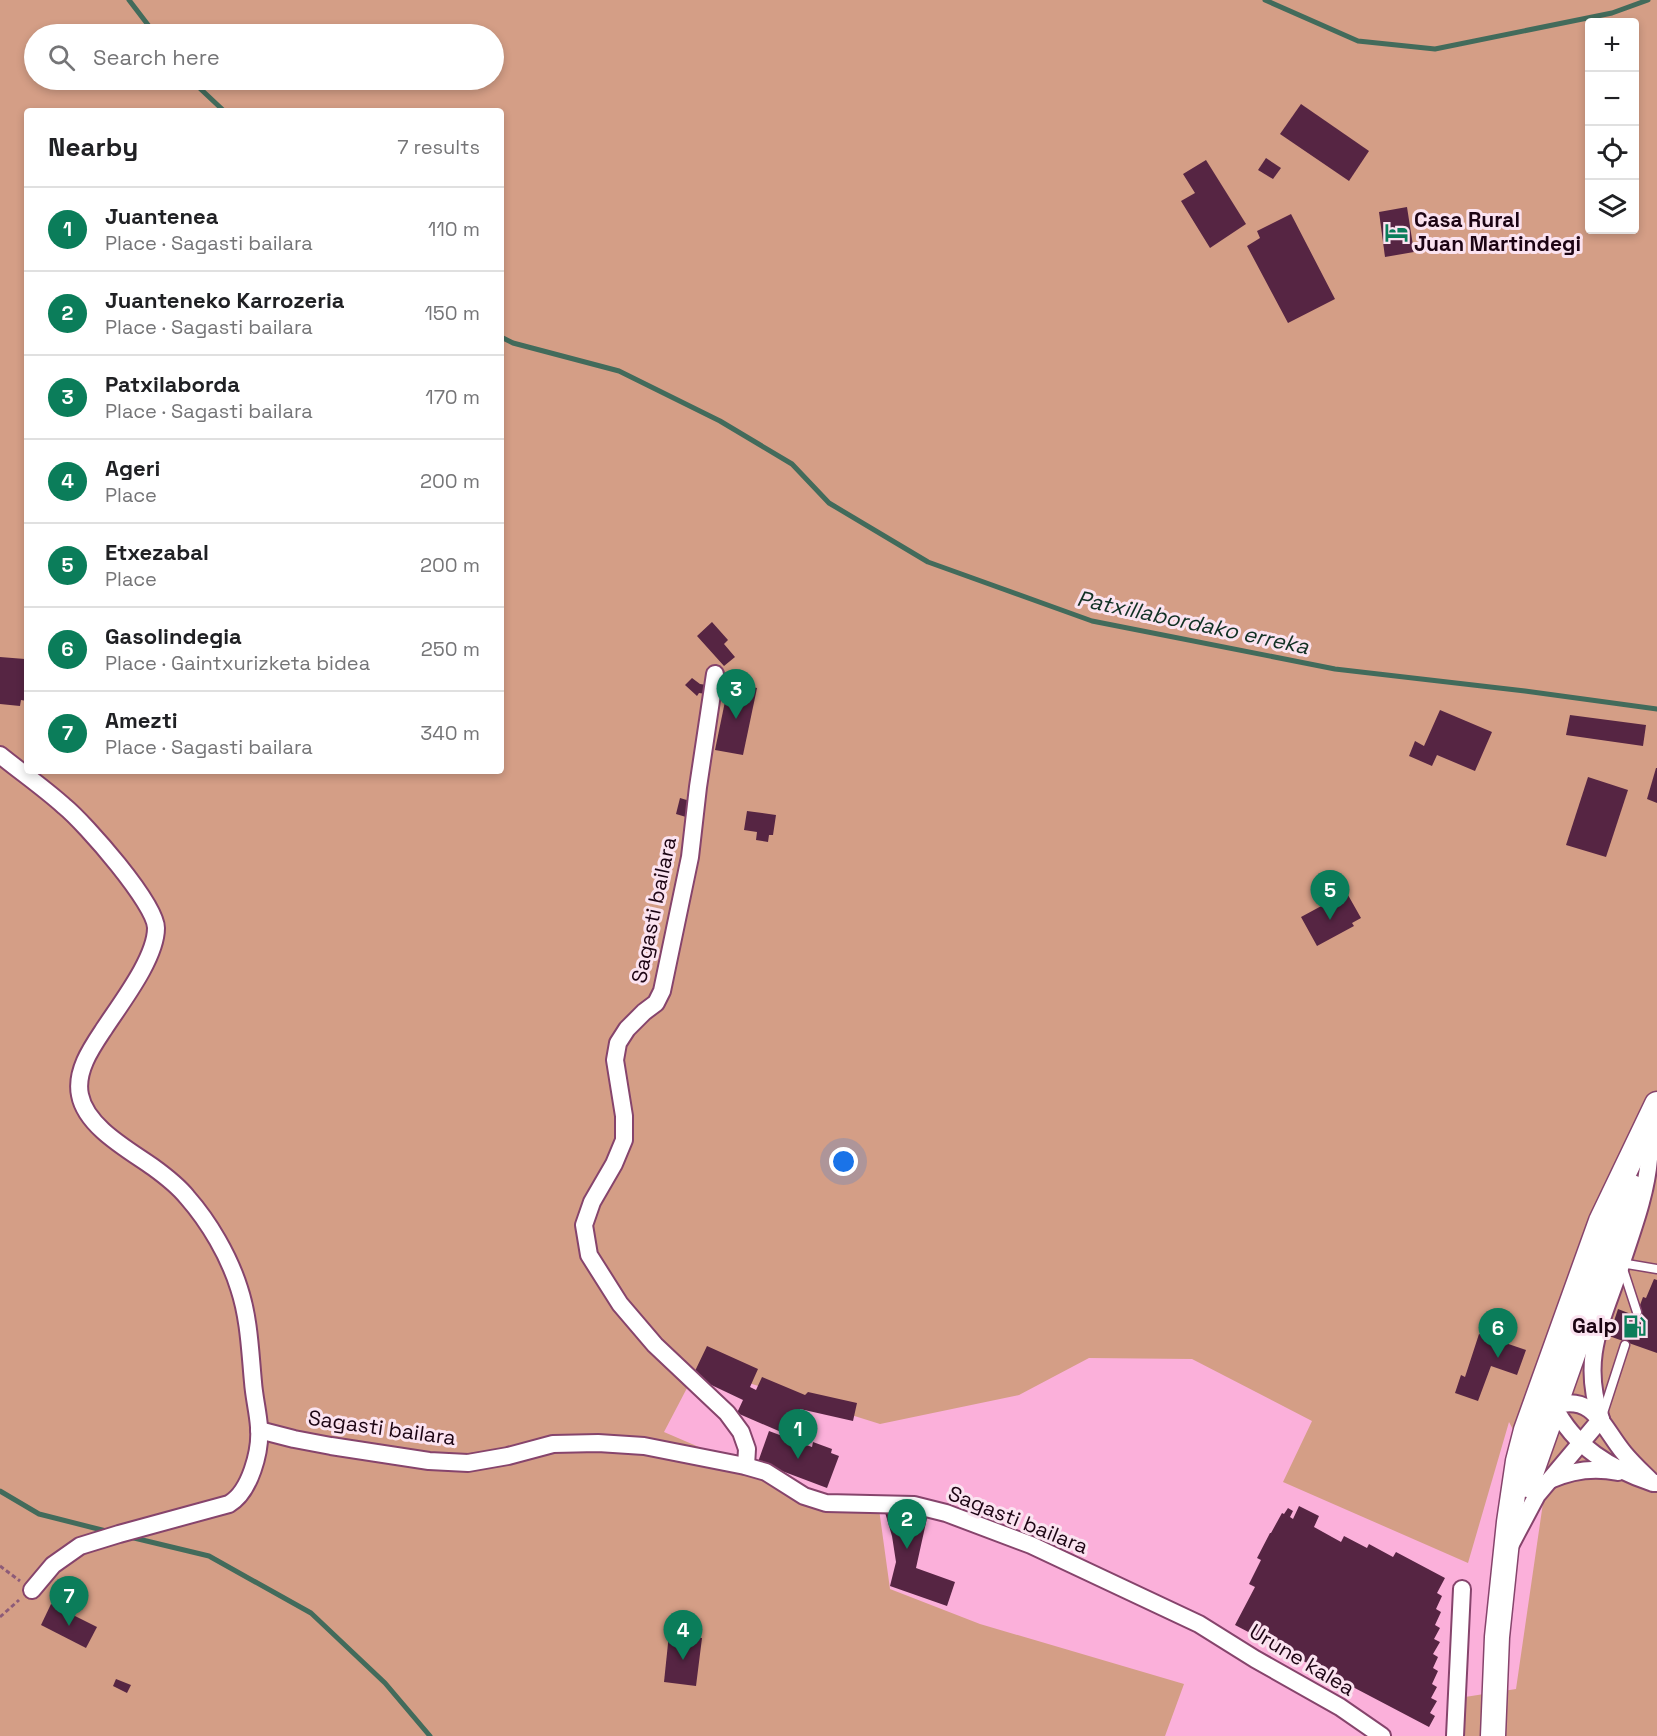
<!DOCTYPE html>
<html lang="en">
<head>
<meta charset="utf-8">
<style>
	body { margin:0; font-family:"Space Grotesk",sans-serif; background:#f2f2f2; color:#202124 }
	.controls { position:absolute; right:18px; top:18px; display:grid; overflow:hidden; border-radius:6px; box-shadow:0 3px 9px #0003 }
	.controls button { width:54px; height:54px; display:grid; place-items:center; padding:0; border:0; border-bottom:2px solid #e0e0e0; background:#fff; color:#202124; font:30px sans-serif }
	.you { position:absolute; left:844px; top:1162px; width:21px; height:21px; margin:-15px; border:4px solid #fff; border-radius:50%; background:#1a73e8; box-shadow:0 0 0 9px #1a73e833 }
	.badge { display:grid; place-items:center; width:39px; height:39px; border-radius:50%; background:#0b7d5a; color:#fff; font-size:20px; font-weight:700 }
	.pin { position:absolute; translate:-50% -50px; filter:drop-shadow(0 2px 3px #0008) }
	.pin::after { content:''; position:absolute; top:32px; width:21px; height:18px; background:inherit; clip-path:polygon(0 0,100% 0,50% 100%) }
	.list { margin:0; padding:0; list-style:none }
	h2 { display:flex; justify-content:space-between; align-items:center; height:78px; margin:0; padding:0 24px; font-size:26px }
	h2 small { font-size:20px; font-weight:400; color:#757577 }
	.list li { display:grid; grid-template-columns:39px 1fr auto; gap:18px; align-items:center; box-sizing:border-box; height:84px; padding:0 24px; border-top:2px solid #e0e0e0 }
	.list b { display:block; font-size:22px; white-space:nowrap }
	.list p { margin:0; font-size:20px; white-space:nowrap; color:#757577 }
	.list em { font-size:20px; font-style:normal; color:#757577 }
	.icon { flex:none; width:33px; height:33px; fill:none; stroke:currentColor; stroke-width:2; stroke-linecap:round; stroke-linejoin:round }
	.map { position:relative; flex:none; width:1657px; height:1736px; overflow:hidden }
	.search { position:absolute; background:#fff; box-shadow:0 3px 9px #0003; left:24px; top:24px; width:480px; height:66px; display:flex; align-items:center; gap:15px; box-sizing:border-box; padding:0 21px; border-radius:33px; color:#757577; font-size:22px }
	.panel { position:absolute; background:#fff; box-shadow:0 3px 9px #0003; left:24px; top:108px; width:480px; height:666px; border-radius:6px }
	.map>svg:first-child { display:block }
	.green { fill:#d49e86; fill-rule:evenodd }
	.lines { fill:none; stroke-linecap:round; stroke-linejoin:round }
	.stream { stroke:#426b5b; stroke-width:5 }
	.building { fill:#562543 }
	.service-casing { stroke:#86446c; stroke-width:11 }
	.minor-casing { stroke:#86446c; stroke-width:20 }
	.secondary-casing { stroke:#86446c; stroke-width:27 }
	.path { stroke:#8d5b78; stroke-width:3; stroke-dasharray:4.5 3; stroke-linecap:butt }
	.service { stroke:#fff; stroke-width:8 }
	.minor { stroke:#fff; stroke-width:16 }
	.secondary { stroke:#fff; stroke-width:24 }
	.labels { text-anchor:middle; stroke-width:6; stroke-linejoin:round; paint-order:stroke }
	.poi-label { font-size:21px; font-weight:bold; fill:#1c0413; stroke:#fbe3f0; text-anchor:start }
	.street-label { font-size:21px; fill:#1c0413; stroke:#fbe3f0 }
	.water-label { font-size:22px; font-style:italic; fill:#103023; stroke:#fbe3f0 }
</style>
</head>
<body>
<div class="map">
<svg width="1657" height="1736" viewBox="0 0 1657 1736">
	<rect width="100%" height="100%" fill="#fbb0da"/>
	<!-- green -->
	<path class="green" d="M0 0H1657V1736H1464L1465 1697 1516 1689 1545 1489 1509 1422 1468 1563 1283 1482 1312 1421 1192 1359 1089 1358 1019 1395 880 1424 698 1367 664 1432 773 1479 879 1509 890 1589 980 1624 1184 1684 1165 1736H0ZM1590 22H1634V230H1590ZM34 34H494V80H34ZM27 111H501V771H27Z"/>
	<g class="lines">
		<!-- stream -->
		<g class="stream">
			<polyline points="129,0 155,34"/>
			<polyline points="1265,0 1358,41 1435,49 1612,13 1648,0"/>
			<polyline points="191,80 224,111"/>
			<polyline points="501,337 513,343 619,371 720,421 792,464 829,503 928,562 1092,621 1335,669 1525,691 1657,709"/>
			<polyline points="0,1491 39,1514 110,1532"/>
			<polyline points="130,1537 209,1556 311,1613 385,1683 430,1736"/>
		</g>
	</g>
	<!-- building -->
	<g class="building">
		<polygon points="1301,104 1369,151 1349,181 1280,134"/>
		<polygon points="1266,158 1281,168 1273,179 1258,170"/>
		<polygon points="1206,160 1246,224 1210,248 1181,201 1195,193 1183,174"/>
		<polygon points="1407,207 1414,252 1385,257 1379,212"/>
		<polygon points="1291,214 1335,299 1288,323 1247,246 1260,238 1257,231"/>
		<polygon points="712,622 728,640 724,644 735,657 724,666 697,636"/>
		<polygon points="0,657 25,659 24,668 27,669 27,701 21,700 20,706 0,704"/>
		<polygon points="692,678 700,684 707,685 706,694 699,693 697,696 685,685"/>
		<polygon points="729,682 757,688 743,755 715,750"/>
		<polygon points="1440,710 1492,732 1475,771 1437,755 1432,766 1409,756 1415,741 1424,746"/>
		<polygon points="1570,715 1646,725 1643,746 1566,735"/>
		<polygon points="1656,768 1657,768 1657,803 1647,799"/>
		<polygon points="1588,777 1628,790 1606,857 1566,845"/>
		<polygon points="680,798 690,801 686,817 676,814"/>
		<polygon points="747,811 776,815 773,835 769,835 768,842 756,840 757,832 744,830"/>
		<polygon points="1348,895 1361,918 1352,923 1354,926 1317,946 1301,917 1338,897 1340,900"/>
		<polygon points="1654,1279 1657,1280 1657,1353 1609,1336 1618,1309 1636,1316 1643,1297 1646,1298"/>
		<polygon points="1479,1334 1526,1350 1517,1375 1491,1366 1478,1401 1455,1393 1461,1375 1465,1377"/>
		<polygon points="707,1346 758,1369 750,1387 756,1390 762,1377 805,1395 808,1392 857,1403 853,1421 800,1409 788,1435 737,1413 743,1400 705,1382 695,1371"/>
		<polygon points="769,1431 812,1447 813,1442 832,1449 831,1453 839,1456 827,1488 758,1462"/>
		<polygon points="1299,1506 1319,1516 1314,1527 1341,1542 1344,1536 1367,1548 1369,1544 1393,1557 1396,1552 1445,1578 1437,1593 1442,1596 1436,1609 1441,1612 1435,1625 1440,1628 1434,1639 1440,1642 1433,1654 1438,1657 1433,1668 1438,1671 1432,1684 1437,1687 1431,1698 1437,1701 1430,1713 1435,1716 1429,1727 1235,1625 1255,1587 1249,1584 1261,1560 1257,1558 1270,1533 1271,1533 1282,1513 1284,1514 1288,1508 1293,1511 1290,1517 1293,1519"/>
		<polygon points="884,1509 927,1518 916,1568 955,1582 947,1606 890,1586 896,1562 892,1536"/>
		<polygon points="51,1604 97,1627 86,1648 41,1625"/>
		<polygon points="669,1634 702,1638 696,1686 664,1682"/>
		<polygon points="116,1679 131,1685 127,1693 113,1686"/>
	</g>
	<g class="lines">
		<defs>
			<g id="service">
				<polyline points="1637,1312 1621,1263 1657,1269"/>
				<polyline points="1603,1413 1625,1345"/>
			</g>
			<g id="minor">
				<polyline points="715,674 698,787 690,857 662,991 656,1003 644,1012 627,1029 618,1043 615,1060 624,1116 624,1140 614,1164 592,1202 584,1225 589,1255 620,1304 655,1345 727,1413 741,1432 747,1449 746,1466"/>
				<path d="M0 755C21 772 44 788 64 806 85 823 156 904 156 928 156 958 121 1003 104 1029 92 1047 75 1071 80 1095 86 1127 129 1150 153 1167 164 1175 179 1187 187 1197 209 1222 229 1256 239 1288 249 1318 250 1350 253 1382 254 1397 258 1412 259 1427 261 1451 250 1492 229 1504L119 1534 80 1546 53 1565 32 1590"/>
				<path d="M1601 1419C1580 1358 1602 1322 1621 1265 1632 1231 1646 1195 1649 1159 1650 1148 1650 1137 1650 1127"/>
				<polyline points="259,1430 294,1439 331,1446 429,1461 468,1463 508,1456 553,1444 598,1443 644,1446 745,1466 766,1472 804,1496 826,1503 914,1505 946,1513 1031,1545 1199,1624 1255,1659 1340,1707 1382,1736"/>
				<path d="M1550 1480C1572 1470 1594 1467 1618 1472"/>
				<path d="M1653 1483C1643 1473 1633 1464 1624 1453 1603 1428 1594 1393 1554 1406 1574 1447 1611 1469 1653 1483H1657"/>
				<polyline points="1511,1544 1537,1495 1601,1419"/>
				<polyline points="1455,1736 1462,1589"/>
			</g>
			<g id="secondary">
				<polyline points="1527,1485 1632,1187"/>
				<polyline points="1493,1736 1497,1637 1509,1522 1518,1461 1526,1430 1601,1221 1657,1104"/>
			</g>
		</defs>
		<!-- service casing -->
		<use href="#service" class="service-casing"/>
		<!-- minor casing -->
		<use href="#minor" class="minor-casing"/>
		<!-- secondary casing -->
		<use href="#secondary" class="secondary-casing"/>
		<!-- path -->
		<g class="path">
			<polyline points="0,1566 20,1581"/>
			<polyline points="0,1617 19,1600"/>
		</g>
		<!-- service -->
		<use href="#service" class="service"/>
		<!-- minor -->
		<use href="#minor" class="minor"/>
		<!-- secondary -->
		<use href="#secondary" class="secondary"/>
	</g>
	<!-- icons -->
	<defs>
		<symbol id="hotel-bare" viewBox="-9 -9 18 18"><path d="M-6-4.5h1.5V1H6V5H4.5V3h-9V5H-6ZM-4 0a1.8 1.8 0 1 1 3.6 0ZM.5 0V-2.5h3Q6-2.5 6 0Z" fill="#0b7d5a" stroke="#fbe3f0" stroke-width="2.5" paint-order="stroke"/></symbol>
		<symbol id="fuel-bare" viewBox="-9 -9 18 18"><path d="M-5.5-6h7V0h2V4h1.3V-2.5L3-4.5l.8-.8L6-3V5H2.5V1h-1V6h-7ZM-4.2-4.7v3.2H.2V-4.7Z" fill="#0b7d5a" stroke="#fbe3f0" stroke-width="2.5" paint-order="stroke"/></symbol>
	</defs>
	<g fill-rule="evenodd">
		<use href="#hotel-bare" x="1380" y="216" width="33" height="33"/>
		<use href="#fuel-bare" x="1618" y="1310" width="33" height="33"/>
	</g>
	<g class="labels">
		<!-- poi labels -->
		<g class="poi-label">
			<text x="1414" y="227">Casa Rural<tspan x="1414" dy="24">Juan Martindegi</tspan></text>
			<text x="1617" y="1333" text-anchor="end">Galp</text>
		</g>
		<!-- street labels -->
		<g class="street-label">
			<text transform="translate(654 910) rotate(-78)" y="7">Sagasti bailara</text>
			<text transform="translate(382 1428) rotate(8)" y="7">Sagasti bailara</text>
			<text transform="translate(1018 1520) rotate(22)" y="7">Sagasti bailara</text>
			<text transform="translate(1302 1660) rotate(31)" y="7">Urune kalea</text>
		</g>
		<!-- water labels -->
		<g class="water-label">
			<text transform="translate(1193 622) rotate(12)" y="8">Patxillabordako erreka</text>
		</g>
	</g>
</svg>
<div class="controls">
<button>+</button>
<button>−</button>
<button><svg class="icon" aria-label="locate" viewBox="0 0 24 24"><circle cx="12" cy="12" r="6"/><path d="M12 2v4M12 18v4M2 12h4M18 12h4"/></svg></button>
<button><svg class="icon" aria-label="layers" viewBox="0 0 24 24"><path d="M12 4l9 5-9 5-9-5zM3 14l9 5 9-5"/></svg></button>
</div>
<div class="you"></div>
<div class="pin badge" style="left:798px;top:1459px">1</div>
<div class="pin badge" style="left:907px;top:1549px">2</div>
<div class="pin badge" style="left:736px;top:719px">3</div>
<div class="pin badge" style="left:683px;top:1660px">4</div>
<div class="pin badge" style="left:1330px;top:920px">5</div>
<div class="pin badge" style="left:1498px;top:1358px">6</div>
<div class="pin badge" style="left:69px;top:1626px">7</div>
<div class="search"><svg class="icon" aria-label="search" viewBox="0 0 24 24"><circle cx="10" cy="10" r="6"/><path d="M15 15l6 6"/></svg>Search here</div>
<section class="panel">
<h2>Nearby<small>7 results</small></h2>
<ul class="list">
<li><span class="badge">1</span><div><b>Juantenea</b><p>Place · Sagasti bailara</p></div><em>110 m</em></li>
<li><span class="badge">2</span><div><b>Juanteneko Karrozeria</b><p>Place · Sagasti bailara</p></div><em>150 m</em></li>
<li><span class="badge">3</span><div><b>Patxilaborda</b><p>Place · Sagasti bailara</p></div><em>170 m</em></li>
<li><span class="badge">4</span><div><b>Ageri</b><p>Place</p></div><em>200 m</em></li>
<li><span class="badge">5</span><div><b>Etxezabal</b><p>Place</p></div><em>200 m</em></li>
<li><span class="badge">6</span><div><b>Gasolindegia</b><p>Place · Gaintxurizketa bidea</p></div><em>250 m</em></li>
<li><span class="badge">7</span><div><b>Amezti</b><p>Place · Sagasti bailara</p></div><em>340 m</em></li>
</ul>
</section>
</div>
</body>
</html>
